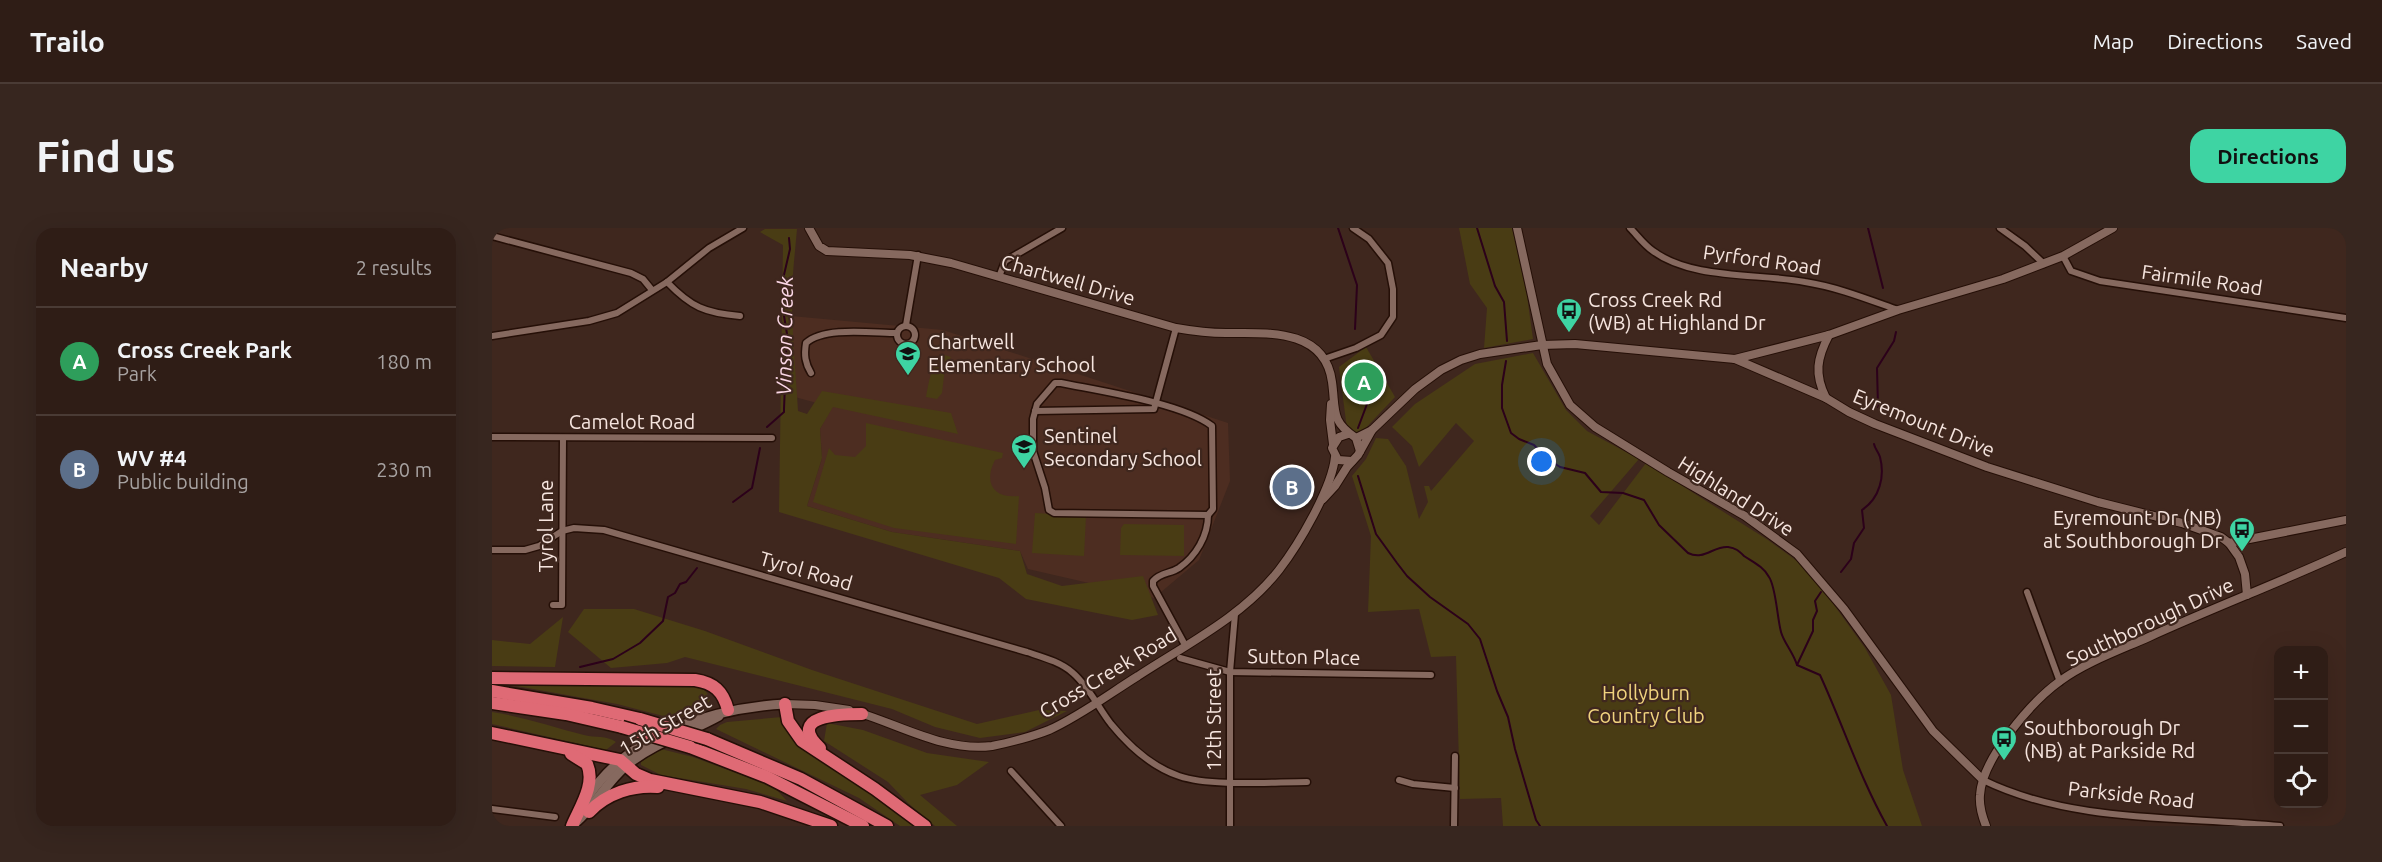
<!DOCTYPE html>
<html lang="en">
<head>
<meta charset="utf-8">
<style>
	body { margin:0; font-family:Ubuntu,sans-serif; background:#37261f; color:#f1f3f6 }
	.controls { position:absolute; right:18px; bottom:18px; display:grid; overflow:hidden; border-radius:12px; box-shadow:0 6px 24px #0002 }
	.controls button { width:54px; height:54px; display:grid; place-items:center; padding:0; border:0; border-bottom:2px solid #4a3b35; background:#2f1d16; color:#f1f3f6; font:30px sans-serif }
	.you { position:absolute; left:1050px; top:234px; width:21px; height:21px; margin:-15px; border:4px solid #fff; border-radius:50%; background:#1a73e8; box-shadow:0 0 0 9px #1a73e833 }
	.badge { display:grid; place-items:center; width:39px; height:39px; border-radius:50%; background:#3ed4a3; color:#fff; font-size:20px; font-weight:700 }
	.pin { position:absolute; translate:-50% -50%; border:3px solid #fff; box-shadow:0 2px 6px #0006 }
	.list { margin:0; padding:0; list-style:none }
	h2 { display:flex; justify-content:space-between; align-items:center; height:78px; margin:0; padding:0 24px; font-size:26px }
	h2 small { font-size:20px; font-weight:400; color:#a7a2a1 }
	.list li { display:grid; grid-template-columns:39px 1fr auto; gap:18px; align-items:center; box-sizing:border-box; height:108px; padding:0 24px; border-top:2px solid #4a3b35 }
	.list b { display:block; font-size:22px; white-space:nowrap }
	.list p { margin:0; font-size:20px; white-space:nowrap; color:#a7a2a1 }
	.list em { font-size:20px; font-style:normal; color:#a7a2a1 }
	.icon { flex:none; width:33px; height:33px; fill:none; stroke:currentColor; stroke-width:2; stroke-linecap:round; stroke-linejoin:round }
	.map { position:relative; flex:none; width:1854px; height:598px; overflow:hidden; border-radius:18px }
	header { display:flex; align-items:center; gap:36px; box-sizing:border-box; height:84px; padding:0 30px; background:#2f1d16; border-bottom:2px solid #4a3b35 }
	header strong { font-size:28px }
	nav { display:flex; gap:33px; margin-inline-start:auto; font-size:21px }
	.intro { display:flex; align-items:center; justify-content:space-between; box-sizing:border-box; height:144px; padding:0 36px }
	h1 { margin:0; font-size:42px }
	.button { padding:15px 27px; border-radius:18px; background:#3ed4a3; color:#111; font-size:21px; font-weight:700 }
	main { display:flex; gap:36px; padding:0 36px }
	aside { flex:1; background:#2f1d16; border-radius:18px; box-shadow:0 6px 24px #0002 }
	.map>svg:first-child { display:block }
	.built { fill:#4d2d21 }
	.green { fill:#493c14 }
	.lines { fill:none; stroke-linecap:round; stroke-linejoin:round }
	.stream { stroke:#2c011a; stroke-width:2 }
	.minor-casing { stroke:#250f07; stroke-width:9 }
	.tertiary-casing { stroke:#250f07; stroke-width:10 }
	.secondary-casing { stroke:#250f07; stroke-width:12 }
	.motorway-casing { stroke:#250f07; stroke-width:15 }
	.minor { stroke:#86695f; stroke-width:6 }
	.tertiary { stroke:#86695f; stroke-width:8 }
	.secondary { stroke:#86695f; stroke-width:9 }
	.motorway { stroke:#df6a75; stroke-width:12 }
	.motorway-bridge-casing { stroke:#250f07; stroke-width:15; stroke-linecap:butt }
	.motorway-bridge { stroke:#df6a75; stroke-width:12 }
	.labels { text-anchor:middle; stroke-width:4.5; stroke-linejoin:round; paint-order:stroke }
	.street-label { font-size:20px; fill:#f6e5df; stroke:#3f271e }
	.poi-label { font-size:20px; fill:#f6e5df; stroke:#3f271e; text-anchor:start }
	.park-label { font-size:20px; fill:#f0d37e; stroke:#3f271e }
	.water-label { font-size:21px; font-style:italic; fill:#fcd8e7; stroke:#3f271e }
</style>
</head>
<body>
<header>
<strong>Trailo</strong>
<nav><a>Map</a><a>Directions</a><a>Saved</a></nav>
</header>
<div class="intro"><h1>Find us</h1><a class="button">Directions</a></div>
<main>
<aside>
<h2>Nearby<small>2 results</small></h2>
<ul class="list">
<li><span class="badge" style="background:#2e9e5b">A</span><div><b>Cross Creek Park</b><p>Park</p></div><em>180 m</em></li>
<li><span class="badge" style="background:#5c6f8a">B</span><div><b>WV #4</b><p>Public building</p></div><em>230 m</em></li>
</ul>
</aside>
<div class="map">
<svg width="1854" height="598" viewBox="0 0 1854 598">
	<rect width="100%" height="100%" fill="#3f271e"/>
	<!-- built -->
	<polygon class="built" points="299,88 451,102 736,195 738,253 707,332 662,370 536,341 528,323 400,304 315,278 330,230 328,201 340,179 299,168"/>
	<!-- green -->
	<g class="green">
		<polygon points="967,0 1020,0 1035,68 1041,111 992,120 995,80 978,56"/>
		<path d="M273 1H305C303 25 300 48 300 71 300 109 304 146 306 183L315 186 330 163 459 185 466 206 341 179 328 201 330 230 315 278 400 304 528 323 535 346 570 358 651 348 666 387 640 392 534 371 507 350 287 284 291 17 268 4Z"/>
		<polygon points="874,119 903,169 868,206 864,207 855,201 847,139"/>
		<polygon points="1041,125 1074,182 1095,203 1147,231 1098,288 1107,297 1154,235 1276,312 1316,341 1373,420 1399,467 1411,542 1430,598 1011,598 1009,570 968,571 964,428 939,429 927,381 876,384 879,308 860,248 874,231 884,210 896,211 914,238 927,291 936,274 932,258 937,258 939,263 982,213 964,195 927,239 920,218 900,199 923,176 983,136"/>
		<path d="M449 126 459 129 453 140 450 165 445 171 434 169C437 153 439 139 449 126Z"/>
		<path d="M374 195 511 225 510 230 503 232C491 255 502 271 527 268L524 316 402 300 321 274 337 220 343 227 363 229 374 218Z"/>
		<polygon points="543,285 594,288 592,328 540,325"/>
		<polygon points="632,296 692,297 692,328 628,327 629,300"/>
		<polygon points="92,381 142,381 213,403 320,442 485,496 547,482 575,483 533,504 488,510 443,499 400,481 193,429 175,435 119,440 76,404"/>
		<polygon points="71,389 63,439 0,438 0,412 38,416"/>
		<path d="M7 455H196C207 459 215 460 218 472L213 480 183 491 125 476Z"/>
		<path d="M0 484C32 489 61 499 92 507 104 510 114 507 124 514L114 522 0 496Z"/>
		<path d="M290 489C289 515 363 555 384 567 398 576 411 588 425 598H408L367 570 224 501 228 497 235 494Z"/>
		<polygon points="335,495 371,502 435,525 497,534 465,557 428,567 465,598 443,598 416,575 396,554 332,513"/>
		<polygon points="169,521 201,529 282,559 295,573 254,561 169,547 149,537 149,534"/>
	</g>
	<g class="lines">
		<!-- stream -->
		<g class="stream">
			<polyline points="846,0 865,57 863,101"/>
			<polyline points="985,0 1003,58 1012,74 1015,113"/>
			<polyline points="1376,0 1391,60"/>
			<path d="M1014 133 1010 157V180L1019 205 1027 211 1042 217 1053 229 1068 239 1093 245 1109 264 1131 265 1152 272 1167 297 1196 325C1212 333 1221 318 1236 319 1244 320 1247 323 1252 328 1261 334 1272 339 1277 349 1284 359 1285 389 1289 404 1292 415 1301 424 1305 437L1328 447C1351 497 1368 550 1395 598"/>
			<polyline points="1386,179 1385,140 1402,113 1404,104"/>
			<polyline points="275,199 292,184 292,181 295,106 292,88 291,51 298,21 297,10"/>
			<polyline points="866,200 878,168 873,137"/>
			<polyline points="866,248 884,306 905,335 915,348 938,369 976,396 988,411 1005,463 1016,489 1023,521 1044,592 1048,598"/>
			<polyline points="241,274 260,260 268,220"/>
			<path d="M1349 344 1359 331 1362 315 1372 300 1370 282C1388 270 1393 248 1388 229 1386 223 1383 221 1382 216"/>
			<polyline points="1305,437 1321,403 1321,392 1325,383 1323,373 1329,364"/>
			<polyline points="88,439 121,431 148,415 171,393 176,369 183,365 188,356 194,354 205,340"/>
		</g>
		<defs>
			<g id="minor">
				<path d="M1138 0C1145 7 1152 17 1161 23 1200 52 1267 45 1313 54 1345 59 1375 71 1406 82"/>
				<polyline points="1508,0 1533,18 1552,36"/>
				<polyline points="0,8 139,45 151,51 160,62"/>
				<polyline points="1571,28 1579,43 1608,53 1854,90"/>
				<polyline points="507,49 513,33 570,0"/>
				<path d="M175 54C199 79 213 85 248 88"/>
				<polyline points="414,97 426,27"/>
				<circle cx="414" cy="107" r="9"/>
				<polyline points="0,108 97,93 125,85 175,54 217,20 251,0"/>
				<polyline points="832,131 864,120 889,107 901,89 901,61 896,35 877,11 861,0"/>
				<path d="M319 145C313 135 312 127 314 115 332 98 381 105 405 105"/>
				<path d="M563 155H569C608 163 690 175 720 198L721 281 716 287 562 285 557 282 553 260 541 223V191L545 176Z"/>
				<polyline points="543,183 662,181 684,100"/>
				<polyline points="0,209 280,210"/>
				<path d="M0 322H33L47 318 70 303 82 300 112 302 535 424C550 429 569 434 581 445 597 459 606 479 619 496 637 518 660 539 687 548 719 559 780 554 815 554"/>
				<polyline points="1535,364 1568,454"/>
				<polyline points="61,377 70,377 71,210"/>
				<path d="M693 417 661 358V353C669 344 678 346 687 340 704 328 716 308 716 287"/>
				<polyline points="688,430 738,444 939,447"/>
				<polyline points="519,543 569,598"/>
				<polyline points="907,552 921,556 963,560"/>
				<path d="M1491 552C1581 596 1690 588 1788 598"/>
				<polyline points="0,581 63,589"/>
				<polyline points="738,598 738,444 743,386"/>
				<polyline points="962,598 963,528"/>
			</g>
			<g id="tertiary">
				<path d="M317 0 327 18 335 23 418 27 459 35 684 100C701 103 717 105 734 105 775 105 833 100 840 154 844 182 838 193 864 210L868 223"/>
				<polyline points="1025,0 1055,136 1078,177 1103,199 1176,244 1253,288 1305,326 1352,381 1441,503 1491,552"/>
				<polyline points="1243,131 1337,107 1406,82 1511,51 1571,28 1621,0"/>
				<path d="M1334 170C1322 146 1325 130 1337 107"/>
				<polyline points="839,176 838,192 841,216"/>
				<polyline points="856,206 847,209 840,220 846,232 860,233"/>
				<polyline points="864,210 880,202 923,161 949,142 969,132 988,126 1050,117 1083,116 1243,131 1334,170 1357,184 1383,196 1495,239 1606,274 1690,295 1729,309 1737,315 1747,329 1753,346 1755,367"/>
				<polyline points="831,271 843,258 855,239 866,227 880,202"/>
				<polyline points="1737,315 1854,292"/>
				<polyline points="293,476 323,477 357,482"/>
				<path d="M368 485C410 498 454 524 500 518 516 515 542 508 557 502 588 488 617 466 646 448 695 416 751 388 787 342 807 316 840 260 843 229"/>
				<path d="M1494 598C1490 588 1487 578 1488 567 1490 531 1539 474 1568 453 1594 434 1628 422 1657 409 1723 379 1789 354 1854 324"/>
			</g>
			<g id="secondary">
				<path d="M180 501C217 486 253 478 293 476"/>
				<path d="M95 570C114 542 136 524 165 508"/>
				<path d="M82 596C103 579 114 554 135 537 163 514 197 505 227 488"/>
			</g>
			<g id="motorway">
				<path d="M0 450 203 452C222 455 231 463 236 482"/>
				<polyline points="0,463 100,480 148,491"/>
				<polyline points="0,475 74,486 130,499"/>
				<polyline points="293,476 296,493 310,513 383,561 433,598"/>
				<polyline points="0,505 128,532 144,546 158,552 268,574 339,598"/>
				<polyline points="215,511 309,551 395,598"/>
				<polyline points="198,519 275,549 371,598"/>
				<path d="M328 520C293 487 350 486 370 486"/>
				<path d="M79 526 95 536C104 556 88 579 80 598"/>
				<path d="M97 584C115 565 141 557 166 559"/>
			</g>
		</defs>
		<!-- minor casing -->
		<use href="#minor" class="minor-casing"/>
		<!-- tertiary casing -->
		<use href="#tertiary" class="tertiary-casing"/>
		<!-- secondary casing -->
		<use href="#secondary" class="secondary-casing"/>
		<!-- motorway casing -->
		<use href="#motorway" class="motorway-casing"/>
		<!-- minor -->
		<use href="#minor" class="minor"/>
		<!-- tertiary -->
		<use href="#tertiary" class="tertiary"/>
		<!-- secondary -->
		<use href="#secondary" class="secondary"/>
		<!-- motorway -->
		<use href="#motorway" class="motorway"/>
		<defs>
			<g id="motorway-bridge">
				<polyline points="148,491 215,511"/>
				<polyline points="130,499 198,519"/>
			</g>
		</defs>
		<!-- motorway-bridge casing -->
		<use href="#motorway-bridge" class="motorway-bridge-casing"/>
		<!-- motorway-bridge -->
		<use href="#motorway-bridge" class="motorway-bridge"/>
	</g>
	<!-- icons -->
	<defs>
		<symbol id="bus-pin" viewBox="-11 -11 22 30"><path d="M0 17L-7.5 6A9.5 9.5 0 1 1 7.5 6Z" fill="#3ed4a3" stroke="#3f271e"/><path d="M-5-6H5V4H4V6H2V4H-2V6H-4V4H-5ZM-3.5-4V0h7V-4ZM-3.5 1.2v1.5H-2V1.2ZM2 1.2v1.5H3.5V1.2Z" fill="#111"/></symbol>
		<symbol id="school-pin" viewBox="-11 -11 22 30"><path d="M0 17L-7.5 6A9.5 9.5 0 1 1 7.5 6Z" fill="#3ed4a3" stroke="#3f271e"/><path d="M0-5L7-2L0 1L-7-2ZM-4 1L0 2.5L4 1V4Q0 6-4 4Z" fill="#111"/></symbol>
	</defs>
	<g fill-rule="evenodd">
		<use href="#bus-pin" x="1062" y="68" width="30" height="40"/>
		<use href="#school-pin" x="401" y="111" width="30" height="40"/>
		<use href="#school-pin" x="517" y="204" width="30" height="40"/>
		<use href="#bus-pin" x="1735" y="287" width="30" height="40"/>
		<use href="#bus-pin" x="1497" y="496" width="30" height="40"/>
	</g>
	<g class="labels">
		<!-- street labels -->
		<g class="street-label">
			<text transform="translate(1270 32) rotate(8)" y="7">Pyrford Road</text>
			<text transform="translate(576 52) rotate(16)" y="7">Chartwell Drive</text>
			<text transform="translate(1710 52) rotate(8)" y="7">Fairmile Road</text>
			<text x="140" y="201">Camelot Road</text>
			<text transform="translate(1432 195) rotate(22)" y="7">Eyremount Drive</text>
			<text transform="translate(1244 268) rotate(32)" y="7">Highland Drive</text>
			<text transform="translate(54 298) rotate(-90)" y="7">Tyrol Lane</text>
			<text transform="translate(314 343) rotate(16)" y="7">Tyrol Road</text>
			<text transform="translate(1658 394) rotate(-25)" y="7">Southborough Drive</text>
			<text transform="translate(812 429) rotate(1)" y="7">Sutton Place</text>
			<text transform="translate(616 445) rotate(-31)" y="7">Cross Creek Road</text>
			<text transform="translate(722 492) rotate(-90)" y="7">12th Street</text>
			<text transform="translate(173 497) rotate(-30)" y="7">15th Street</text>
			<text transform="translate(1639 567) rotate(6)" y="7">Parkside Road</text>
		</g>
		<!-- poi labels -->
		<g class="poi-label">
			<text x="1096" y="79">Cross Creek Rd<tspan x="1096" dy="23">(WB) at Highland Dr</tspan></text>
			<text x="436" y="121">Chartwell<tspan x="436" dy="23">Elementary School</tspan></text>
			<text x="552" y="215">Sentinel<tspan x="552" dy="23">Secondary School</tspan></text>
			<text x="1730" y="297" text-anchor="end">Eyremount Dr (NB)<tspan x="1730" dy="23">at Southborough Dr</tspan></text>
			<text x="1532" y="507">Southborough Dr<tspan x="1532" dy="23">(NB) at Parkside Rd</tspan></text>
		</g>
		<!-- park labels -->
		<g class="park-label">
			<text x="1154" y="472">Hollyburn<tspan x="1154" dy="23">Country Club</tspan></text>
		</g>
		<!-- water labels -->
		<g class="water-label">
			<text transform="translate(293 108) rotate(-89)" y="7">Vinson Creek</text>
		</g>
	</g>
</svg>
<div class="controls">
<button>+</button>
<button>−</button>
<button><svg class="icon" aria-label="locate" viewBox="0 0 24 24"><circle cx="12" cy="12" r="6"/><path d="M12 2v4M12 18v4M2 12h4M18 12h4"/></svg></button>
</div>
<div class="you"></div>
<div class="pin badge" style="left:872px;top:154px;background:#2e9e5b">A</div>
<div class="pin badge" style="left:800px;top:259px;background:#5c6f8a">B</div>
</div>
</main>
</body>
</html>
